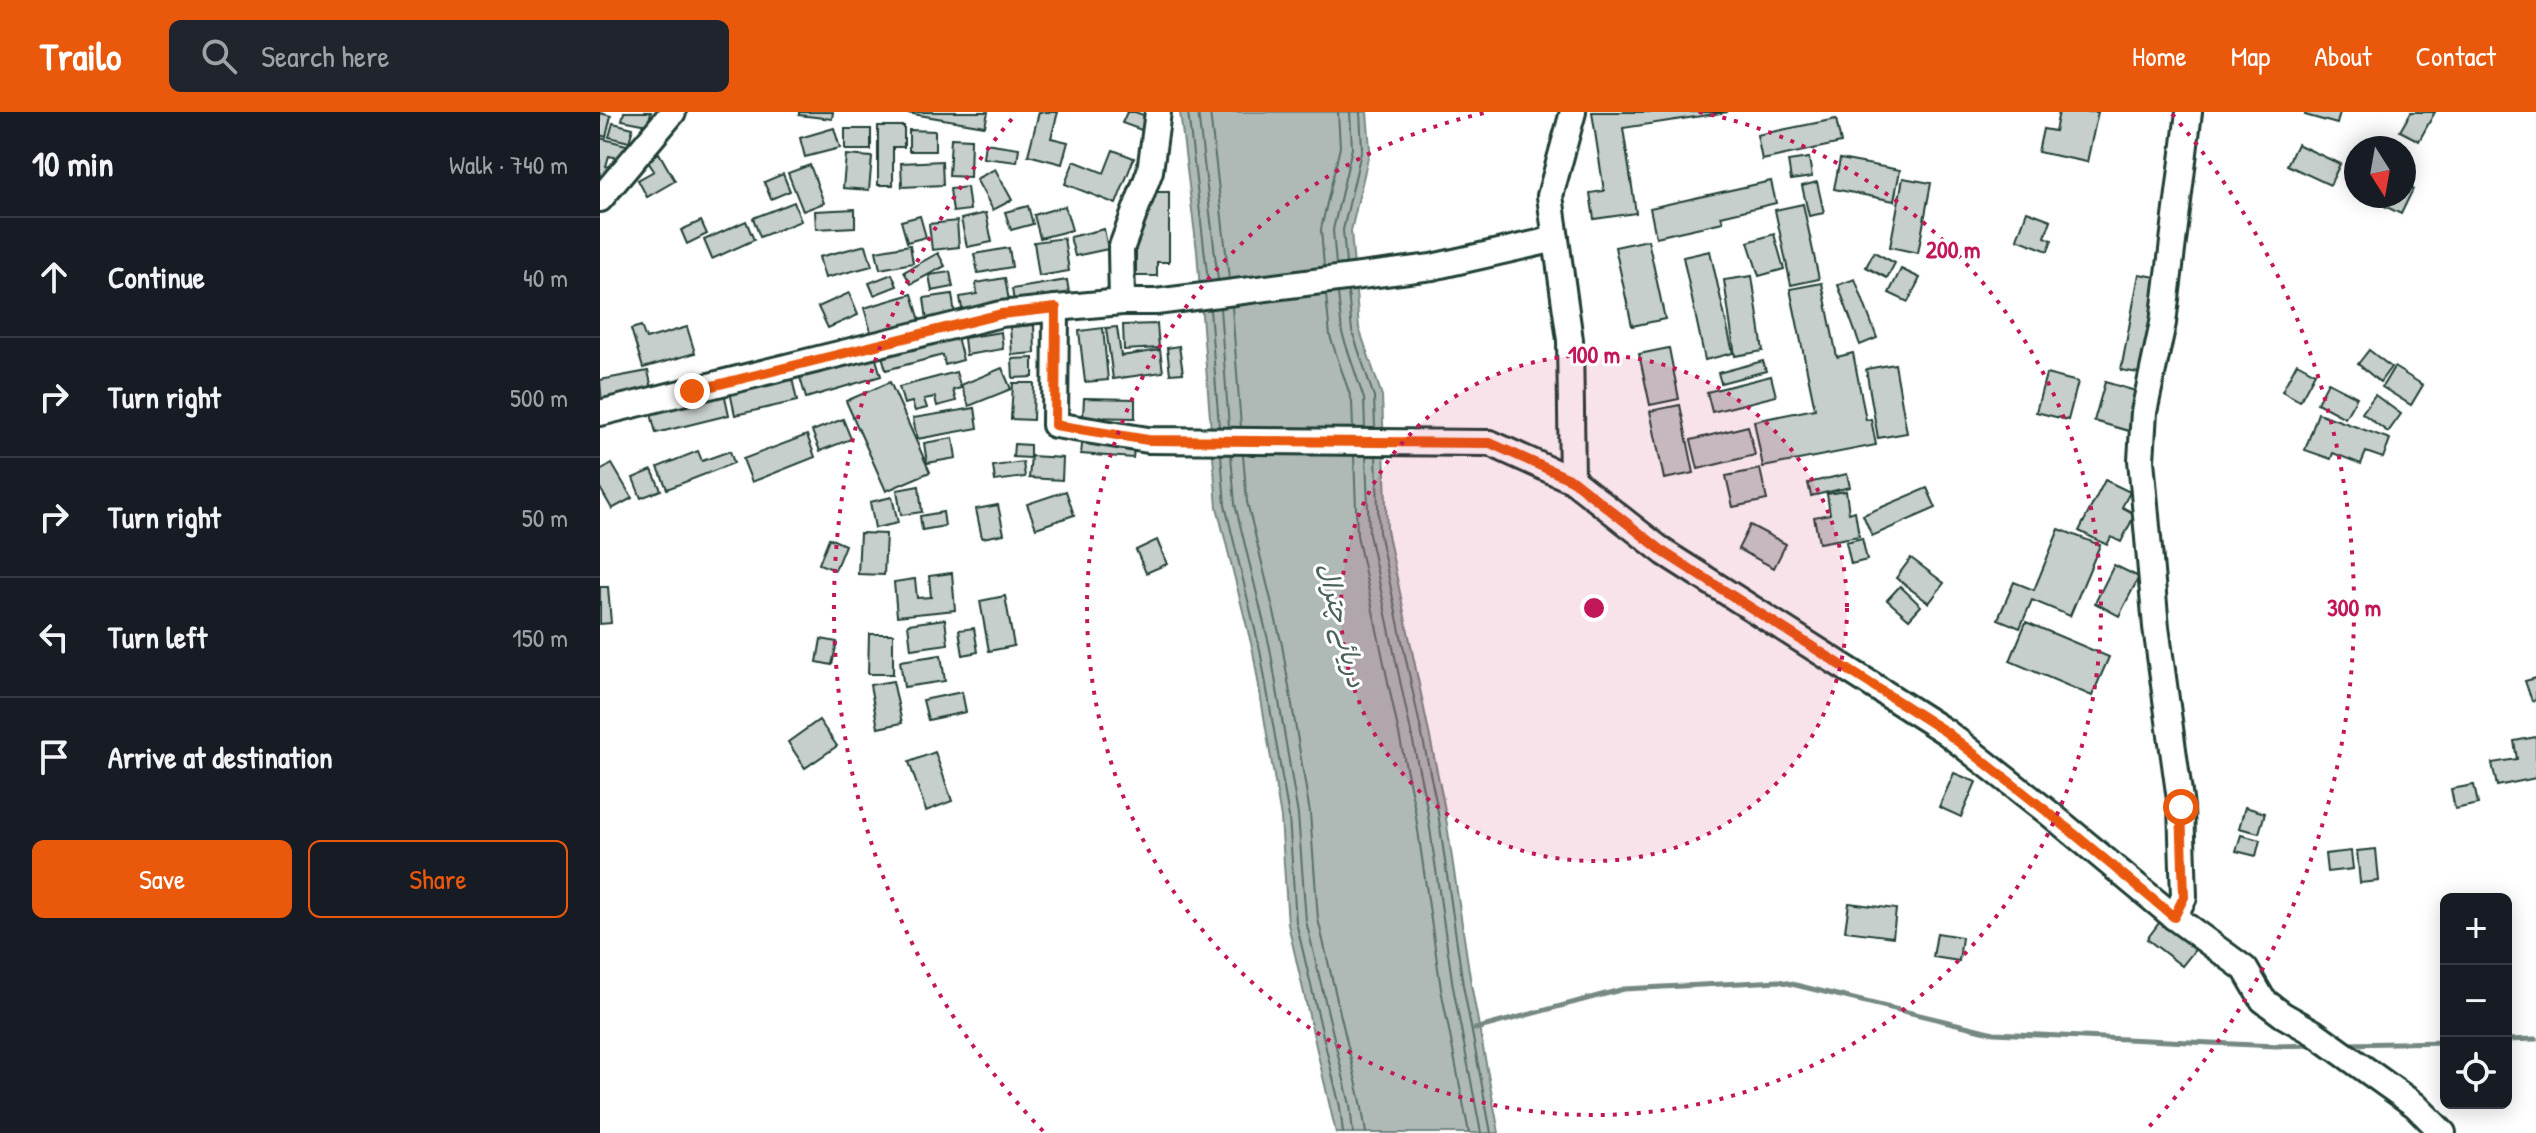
<!DOCTYPE html>
<html lang="en">
<head>
<meta charset="utf-8">
<style>
	body { margin:0; font-family:"Patrick Hand","Playpen Sans Arabic",sans-serif; background:#20242c; color:#f1f3f6 }
	.controls { position:absolute; right:24px; bottom:24px; display:grid; overflow:hidden; border-radius:12px; box-shadow:0 4px 20px #0003 }
	.controls button { width:72px; height:72px; display:grid; place-items:center; padding:0; border:0; border-bottom:2px solid #363941; background:#171b24; color:#f1f3f6; font:40px sans-serif }
	.compass { position:absolute; left:1744px; top:24px; width:72px; height:72px; border-radius:50%; background:#171b24; box-shadow:0 4px 20px #0003; rotate:169deg }
	.stop { position:absolute; width:24px; height:24px; margin:-18px; border:6px solid #ea580c; border-radius:50%; background:#fff }
	.stop.end { background:#ea580c; border-color:#fff; box-shadow:0 2px 8px #0008 }
	.list { margin:0; padding:0; list-style:none }
	h2 { display:flex; justify-content:space-between; align-items:center; height:104px; margin:0; padding:0 32px; font-size:34px }
	h2 small { font-size:26px; font-weight:400; color:#9ea1a6 }
	.list li { display:grid; grid-template-columns:52px 1fr auto; gap:24px; align-items:center; box-sizing:border-box; height:120px; padding:0 32px; border-top:2px solid #363941 }
	.list b { display:block; font-size:30px; white-space:nowrap }
	.list em { font-size:26px; font-style:normal; color:#9ea1a6 }
	.actions { display:flex; gap:16px; padding:24px 32px }
	.actions a { flex:1; padding:18px 0; border:2px solid #ea580c; border-radius:12px; text-align:center; font-size:28px; color:#ea580c }
	.actions .main { background:#ea580c; color:#fff }
	.icon { flex:none; width:44px; height:44px; fill:none; stroke:currentColor; stroke-width:2; stroke-linecap:round; stroke-linejoin:round }
	.map { position:relative; flex:none; width:1936px; height:1021px; overflow:hidden }
	header { display:flex; align-items:center; gap:48px; box-sizing:border-box; height:112px; padding:0 40px; background:#ea580c; color:#fff }
	header strong { font-size:38px }
	nav { display:flex; gap:44px; margin-inline-start:auto; font-size:28px }
	.search { width:560px; height:72px; background:#20242c; display:flex; align-items:center; gap:20px; box-sizing:border-box; padding:0 28px; border-radius:12px; color:#9ea1a6; font-size:30px }
	main { display:flex }
	aside { flex:1; background:#171b24 }
	.map>svg:first-child { display:block }
	.water { fill:#afbab7; stroke:#758883; stroke-width:2 }
	.lines { fill:none; stroke-linecap:round; stroke-linejoin:round }
	.shore { stroke:#596f68; stroke-width:2 }
	.stream { stroke:#758883; stroke-width:5 }
	.building { fill:#c7cfcc; stroke:#1f3d34; stroke-width:2 }
	.minor-casing { stroke:#1f3d34; stroke-width:30 }
	.minor { stroke:#fff; stroke-width:24 }
	.route { stroke:#ea580c; stroke-width:10 }
	.ring { fill:none; stroke:#c2185b; stroke-width:4; stroke-dasharray:4 8 }
	.labels { text-anchor:middle; stroke-width:6; stroke-linejoin:round; paint-order:stroke }
	.water-label { font-size:26px; font-style:italic; fill:#4a625b; stroke:#fff }
	.centre { fill:#c2185b; stroke:#fff; stroke-width:4 }
	.ring-label { font-size:24px; text-anchor:middle; font-weight:bold; fill:#c2185b; stroke:#fff; stroke-width:6; stroke-linejoin:round; paint-order:stroke }
</style>
</head>
<body>
<header>
<strong>Trailo</strong>
<div class="search"><svg class="icon" aria-label="search" viewBox="0 0 24 24"><circle cx="10" cy="10" r="6"/><path d="M15 15l6 6"/></svg>Search here</div>
<nav><a>Home</a><a>Map</a><a>About</a><a>Contact</a></nav>
</header>
<main>
<aside>
<h2>10 min<small>Walk · 740 m</small></h2>
<ul class="list">
<li><svg class="icon" aria-label="ahead" viewBox="0 0 24 24"><path d="M12 20V5M6 11l6-6 6 6"/></svg><div><b>Continue</b></div><em>40 m</em></li>
<li><svg class="icon" aria-label="right" viewBox="0 0 24 24"><path d="M7 20v-9h11M14 6l5 5-5 5"/></svg><div><b>Turn right</b></div><em>500 m</em></li>
<li><svg class="icon" aria-label="right" viewBox="0 0 24 24"><path d="M7 20v-9h11M14 6l5 5-5 5"/></svg><div><b>Turn right</b></div><em>50 m</em></li>
<li><svg class="icon" aria-label="left" viewBox="0 0 24 24"><path d="M17 20v-9H6M10 6l-5 5 5 5"/></svg><div><b>Turn left</b></div><em>150 m</em></li>
<li><svg class="icon" aria-label="arrive" viewBox="0 0 24 24"><path d="M6 21V4h12l-3 4 3 4H6"/></svg><div><b>Arrive at destination</b></div></li>
</ul>
<div class="actions"><a class="main">Save</a><a>Share</a></div>
</aside>
<div class="map">
<svg width="1936" height="1021" viewBox="0 0 1936 1021">
	<rect width="100%" height="100%" fill="#fff"/>
	<filter id="ink" filterUnits="userSpaceOnUse"><feTurbulence type="fractalNoise" baseFrequency=".0125" numOctaves="2"/><feDisplacementMap in="SourceGraphic" scale="16" xChannelSelector="R" yChannelSelector="G"/><feConvolveMatrix kernelMatrix="1 2 1 2 8 2 1 2 1" color-interpolation-filters="sRGB"/></filter>
	<g filter="url(#ink)">
		<!-- water -->
		<polygon class="water" points="580,0 767,0 770,37 751,119 759,216 782,284 787,418 844,693 871,872 899,1021 736,1021 688,812 681,706 653,539 617,395 597,139"/>
		<g class="lines">
			<!-- shore -->
			<g class="shore">
				<polyline points="588,0 608,169"/>
				<polyline points="598,0 618,168"/>
				<polyline points="610,0 629,167"/>
				<polyline points="746,152 743,118 762,36 760,0"/>
				<polyline points="736,153 733,118 752,36 750,0"/>
				<polyline points="724,155 721,117 740,35 738,0"/>
				<polyline points="748,180 752,219 774,285 775,316"/>
				<polyline points="738,181 742,221 764,287 765,316"/>
				<polyline points="726,183 730,224 752,289 753,316"/>
				<polyline points="632,195 641,315"/>
				<polyline points="620,196 629,315"/>
				<polyline points="610,197 619,315"/>
				<polyline points="621,343 625,393 660,538 689,705 696,810 740,995 743,1021"/>
				<polyline points="631,343 635,392 670,536 698,703 706,809 750,993 753,1021"/>
				<polyline points="643,343 647,390 682,533 710,701 718,807 761,990 766,1021"/>
				<polyline points="754,344 757,423 815,698 841,877 869,1021"/>
				<polyline points="766,344 769,422 827,696 853,875 881,1021"/>
				<polyline points="776,344 779,420 837,694 863,873 891,1021"/>
			</g>
			<!-- stream -->
			<g class="stream">
				<polyline points="875,917 1024,877 1179,869 1394,921 1676,934 1717,933"/>
				<polyline points="1906,928 1936,927"/>
				<polyline points="1747,932 1846,930"/>
			</g>
		</g>
		<!-- building -->
		<g class="building">
			<polygon points="24,0 51,0 48,13 22,8"/>
			<polygon points="199,0 233,0 232,7 199,3"/>
			<polygon points="301,0 388,0 385,14"/>
			<polygon points="439,0 458,0 451,26 468,30 462,52 428,43"/>
			<polygon points="527,0 535,0 549,5 544,19 522,11"/>
			<polygon points="992,0 1128,0 1023,16 1036,101 994,107 990,81 1004,79"/>
			<polygon points="1459,0 1498,0 1487,50 1438,40 1443,17 1455,19"/>
			<polygon points="1706,0 1740,0 1737,12 1705,3"/>
			<polygon points="1811,0 1835,0 1819,29 1800,19"/>
			<polygon points="0,1 11,4 6,25 0,23"/>
			<polygon points="1236,7 1241,31 1162,48 1157,23"/>
			<polygon points="13,11 33,16 29,30 9,25"/>
			<polygon points="278,14 304,14 304,35 293,35 293,73 278,73"/>
			<polygon points="234,16 240,36 205,45 200,26"/>
			<rect x="245" y="17" width="26" height="21"/>
			<polygon points="309,18 335,19 335,39 309,39"/>
			<polygon points="0,26 30,34 26,48 9,44 6,54 14,56 0,71"/>
			<polygon points="351,26 371,27 370,65 349,64"/>
			<polygon points="385,31 419,36 417,50 383,46"/>
			<polygon points="1697,32 1740,52 1730,73 1687,53"/>
			<polygon points="513,38 534,46 516,92 465,72 474,49 504,61"/>
			<polygon points="59,41 75,69 47,85 38,68 54,59 47,48"/>
			<polygon points="246,43 272,45 269,78 243,76"/>
			<polygon points="1209,46 1212,65 1191,68 1188,49"/>
			<polygon points="1240,47 1300,58 1294,89 1234,77"/>
			<polygon points="342,49 343,73 302,75 301,51"/>
			<polygon points="210,53 224,91 203,99 188,61"/>
			<polygon points="395,57 412,88 393,98 376,67"/>
			<polygon points="183,62 190,79 171,87 164,70"/>
			<polygon points="1303,66 1331,71 1318,141 1290,135"/>
			<polygon points="1171,69 1176,91 1121,104 1123,110 1056,125 1050,96"/>
			<polygon points="1217,70 1224,101 1209,104 1202,74"/>
			<polygon points="1804,73 1813,77 1801,102 1766,85 1804,84"/>
			<polygon points="367,75 370,98 353,100 350,77"/>
			<polygon points="548,80 569,80 569,150 557,150 557,164 536,164 536,104 548,104"/>
			<polygon points="194,90 201,109 160,125 153,106"/>
			<polygon points="1203,92 1219,167 1191,173 1175,98"/>
			<polygon points="428,94 433,112 411,118 405,100"/>
			<polygon points="465,94 472,118 440,126 434,103"/>
			<polygon points="255,97 255,115 216,117 215,99"/>
			<polygon points="1427,99 1451,108 1445,125 1452,128 1448,139 1417,127"/>
			<polygon points="386,101 392,130 367,135 361,107"/>
			<polygon points="320,104 326,125 307,130 301,109"/>
			<polygon points="101,109 107,122 87,132 81,118"/>
			<polygon points="146,109 154,128 112,147 104,128"/>
			<polygon points="357,109 359,135 332,138 329,112"/>
			<polygon points="504,117 508,137 475,144 470,125"/>
			<polygon points="1174,122 1184,157 1159,164 1148,130"/>
			<polygon points="464,126 469,159 439,164 434,130"/>
			<polygon points="1048,128 1065,207 1032,214 1015,135"/>
			<polygon points="266,133 272,154 225,166 219,145"/>
			<polygon points="310,133 313,151 280,157 276,139"/>
			<polygon points="409,136 412,155 378,161 374,142"/>
			<polygon points="1110,139 1133,241 1105,248 1083,145"/>
			<polygon points="1274,140 1295,151 1287,166 1266,155"/>
			<polygon points="338,141 345,154 311,172 304,160"/>
			<polygon points="1301,157 1320,166 1308,190 1289,181"/>
			<polygon points="350,160 353,175 332,179 329,163"/>
			<polygon points="292,162 297,174 274,183 269,171"/>
			<polygon points="1539,162 1562,166 1544,262 1521,258"/>
			<polygon points="1152,164 1163,239 1135,244 1124,168"/>
			<polygon points="405,166 410,195 363,203 360,185 377,182 376,171"/>
			<polygon points="1255,167 1277,226 1260,233 1238,173"/>
			<polygon points="467,168 470,187 415,196 412,177"/>
			<polygon points="1222,171 1237,245 1253,241 1266,308 1271,307 1276,333 1163,355 1154,309 1215,297 1190,177"/>
			<polygon points="249,181 258,203 228,216 218,195"/>
			<polygon points="312,182 321,212 273,227 264,196"/>
			<polygon points="352,182 356,210 328,215 324,186"/>
			<polygon points="557,212 559,236 524,238 523,213"/>
			<polygon points="434,213 435,241 412,243 410,215"/>
			<polygon points="41,214 46,227 87,215 95,241 43,256 31,217"/>
			<polygon points="517,215 521,244 560,238 563,260 513,267 506,216"/>
			<polygon points="503,216 508,268 485,270 479,219"/>
			<polygon points="401,220 403,237 366,243 364,226"/>
			<polygon points="356,221 363,248 345,253 343,243 286,258 281,240"/>
			<polygon points="579,234 583,261 570,262 567,236"/>
			<polygon points="1069,236 1079,287 1050,293 1039,242"/>
			<polygon points="1769,238 1791,255 1780,270 1758,252"/>
			<polygon points="274,240 281,264 206,286 199,262"/>
			<polygon points="433,246 433,265 413,266 412,247"/>
			<polygon points="1163,249 1166,259 1121,271 1118,261"/>
			<polygon points="1697,251 1715,261 1700,289 1682,279"/>
			<polygon points="1295,252 1307,321 1278,326 1266,257"/>
			<polygon points="1794,255 1823,273 1811,293 1782,275"/>
			<polygon points="402,256 411,277 369,294 361,273"/>
			<polygon points="48,259 53,281 2,292 0,268"/>
			<polygon points="356,260 361,276 353,278 356,289 337,294 335,285 324,287 327,296 315,299 312,290 304,292 299,275"/>
			<polygon points="1446,262 1478,270 1468,308 1436,300"/>
			<polygon points="1171,264 1176,284 1112,300 1107,280"/>
			<polygon points="192,266 197,289 135,303 130,280"/>
			<polygon points="290,270 330,360 286,379 246,289"/>
			<polygon points="1505,270 1539,280 1529,319 1494,309"/>
			<polygon points="1728,270 1757,285 1745,306 1717,291"/>
			<polygon points="413,271 434,271 433,308 411,307"/>
			<polygon points="124,280 129,303 56,321 50,298"/>
			<polygon points="1775,283 1801,302 1788,320 1762,301"/>
			<polygon points="484,286 535,287 535,306 483,305"/>
			<polygon points="1080,293 1094,361 1064,367 1050,299"/>
			<polygon points="375,296 378,316 317,327 313,306"/>
			<polygon points="1718,301 1790,327 1783,346 1766,340 1761,352 1733,341 1731,347 1705,338"/>
			<polygon points="243,307 251,327 220,339 212,319"/>
			<polygon points="1148,314 1155,343 1098,357 1091,328"/>
			<polygon points="207,323 215,345 152,370 143,347"/>
			<polygon points="483,324 535,328 533,346 481,342"/>
			<polygon points="353,326 356,346 327,351 324,331"/>
			<polygon points="414,332 430,333 430,346 413,345"/>
			<polygon points="98,339 102,349 130,339 134,351 67,377 58,355"/>
			<polygon points="431,344 463,346 462,368 429,366"/>
			<polygon points="423,350 425,365 395,369 393,354"/>
			<polygon points="12,352 32,386 12,397 0,376 0,359"/>
			<polygon points="1160,357 1167,388 1133,395 1126,364"/>
			<polygon points="52,358 61,378 41,386 33,366"/>
			<polygon points="1247,362 1250,375 1211,384 1208,371"/>
			<polygon points="1505,368 1530,380 1522,395 1535,402 1521,430 1511,425 1507,433 1479,419"/>
			<polygon points="319,374 322,400 301,403 297,378"/>
			<polygon points="1327,376 1336,396 1272,424 1263,403"/>
			<polygon points="466,379 474,403 436,416 427,392"/>
			<polygon points="1246,379 1249,401 1255,399 1259,424 1219,431 1214,405 1230,402 1227,382"/>
			<polygon points="292,385 298,411 275,416 270,390"/>
			<polygon points="398,393 404,422 382,426 376,397"/>
			<polygon points="343,400 345,414 322,418 320,404"/>
			<polygon points="1150,413 1186,432 1174,456 1138,437"/>
			<polygon points="1459,417 1500,433 1470,504 1432,488 1420,516 1398,507 1414,470 1434,478"/>
			<polygon points="260,421 286,422 284,463 258,462"/>
			<polygon points="229,426 245,433 235,458 219,452"/>
			<polygon points="1262,426 1267,448 1251,452 1246,430"/>
			<polygon points="557,428 567,452 546,461 536,438"/>
			<polygon points="1311,446 1344,471 1329,491 1296,466"/>
			<polygon points="1514,453 1539,465 1519,504 1495,491"/>
			<polygon points="352,461 355,498 297,504 294,470 315,467 317,486 331,485 329,464"/>
			<polygon points="1300,474 1321,494 1309,507 1287,488"/>
			<polygon points="0,475 8,475 11,511 0,512"/>
			<polygon points="405,484 414,534 389,539 380,489"/>
			<polygon points="345,507 348,532 311,537 308,512"/>
			<polygon points="1426,510 1509,545 1492,584 1410,549"/>
			<polygon points="374,516 378,540 363,543 359,518"/>
			<polygon points="269,522 293,522 293,562 268,562"/>
			<polygon points="221,527 237,530 232,553 217,550"/>
			<polygon points="341,543 345,569 304,575 300,549"/>
			<polygon points="1936,566 1936,588 1932,589 1925,569"/>
			<polygon points="293,569 302,611 278,616 270,573"/>
			<polygon points="362,580 366,600 328,608 323,588"/>
			<polygon points="219,608 237,634 205,656 188,630"/>
			<polygon points="1936,625 1936,666 1897,674 1892,651 1917,647 1914,629"/>
			<polygon points="335,640 352,689 326,699 309,650"/>
			<polygon points="1354,661 1376,670 1361,705 1339,695"/>
			<polygon points="1874,673 1878,692 1855,697 1851,677"/>
			<polygon points="1645,695 1665,701 1659,721 1639,716"/>
			<polygon points="1641,723 1660,728 1656,744 1636,739"/>
			<polygon points="1776,737 1779,769 1760,771 1757,739"/>
			<polygon points="1751,739 1753,757 1727,760 1725,742"/>
			<polygon points="1249,791 1296,797 1293,825 1245,819"/>
			<polygon points="1562,807 1598,834 1582,854 1547,827"/>
			<polygon points="1337,821 1362,825 1359,849 1333,845"/>
		</g>
		<g class="lines">
			<defs>
				<g id="minor">
					<polyline points="0,87 73,0"/>
					<polyline points="522,190 521,137 550,59 558,0"/>
					<polyline points="456,196 522,190 556,190 832,155 956,127"/>
					<polyline points="0,301 401,202 456,196 455,313 548,328 890,331 972,368 1065,441 1346,620 1449,701 1574,805 1645,857 1663,888 1683,903 1713,920 1815,993 1843,1021"/>
					<polyline points="972,368 970,228 950,84 973,0"/>
					<polyline points="1574,805 1584,785 1581,695 1556,515 1541,348 1544,300 1563,211 1589,0"/>
				</g>
			</defs>
			<!-- minor casing -->
			<use href="#minor" class="minor-casing"/>
			<!-- minor -->
			<use href="#minor" class="minor"/>
		</g>
	</g>
	<g class="lines" filter="url(#ink)">
		<!-- route -->
		<polyline class="route" points="92,279 401,202 456,196 455,313 548,328 890,331 972,368 1065,441 1346,620 1449,701 1574,805 1584,785 1581,695"/>
	</g>
	<!-- distance rings -->
	<circle cx="994" cy="496" r="253" fill="#c2185b" fill-opacity=".12"/>
	<g class="ring">
		<circle cx="994" cy="496" r="253"/>
		<path d="M1099 0A507 507 0 1 1 889 0"/>
		<path d="M443 1019A760 760 0 0 1 416 2M1572 2A760 760 0 0 1 1545 1019"/>
	</g>
	<g class="labels">
		<!-- water labels -->
		<g class="water-label">
			<text transform="translate(742 513) rotate(76)" y="9">دریائے چترال</text>
		</g>
	</g>
	<circle cx="994" cy="496" r="12" class="centre"/>
	<g class="ring-label">
		<text x="1353" y="146">200 m</text>
		<text x="994" y="251">100 m</text>
		<text x="1754" y="504">300 m</text>
	</g>
</svg>
<div class="controls">
<button>+</button>
<button>−</button>
<button><svg class="icon" aria-label="locate" viewBox="0 0 24 24"><circle cx="12" cy="12" r="6"/><path d="M12 2v4M12 18v4M2 12h4M18 12h4"/></svg></button>
</div>
<svg class="compass" viewBox="-18 -18 36 36"><path d="M0-13l5 13h-10z" fill="#e53935"/><path d="M0 13l5-13h-10z" fill="#9ea1a6"/></svg>
<div class="stop" style="left:1581px;top:695px"></div>
<div class="stop end" style="left:92px;top:279px"></div>
</div>
</main>
</body>
</html>
